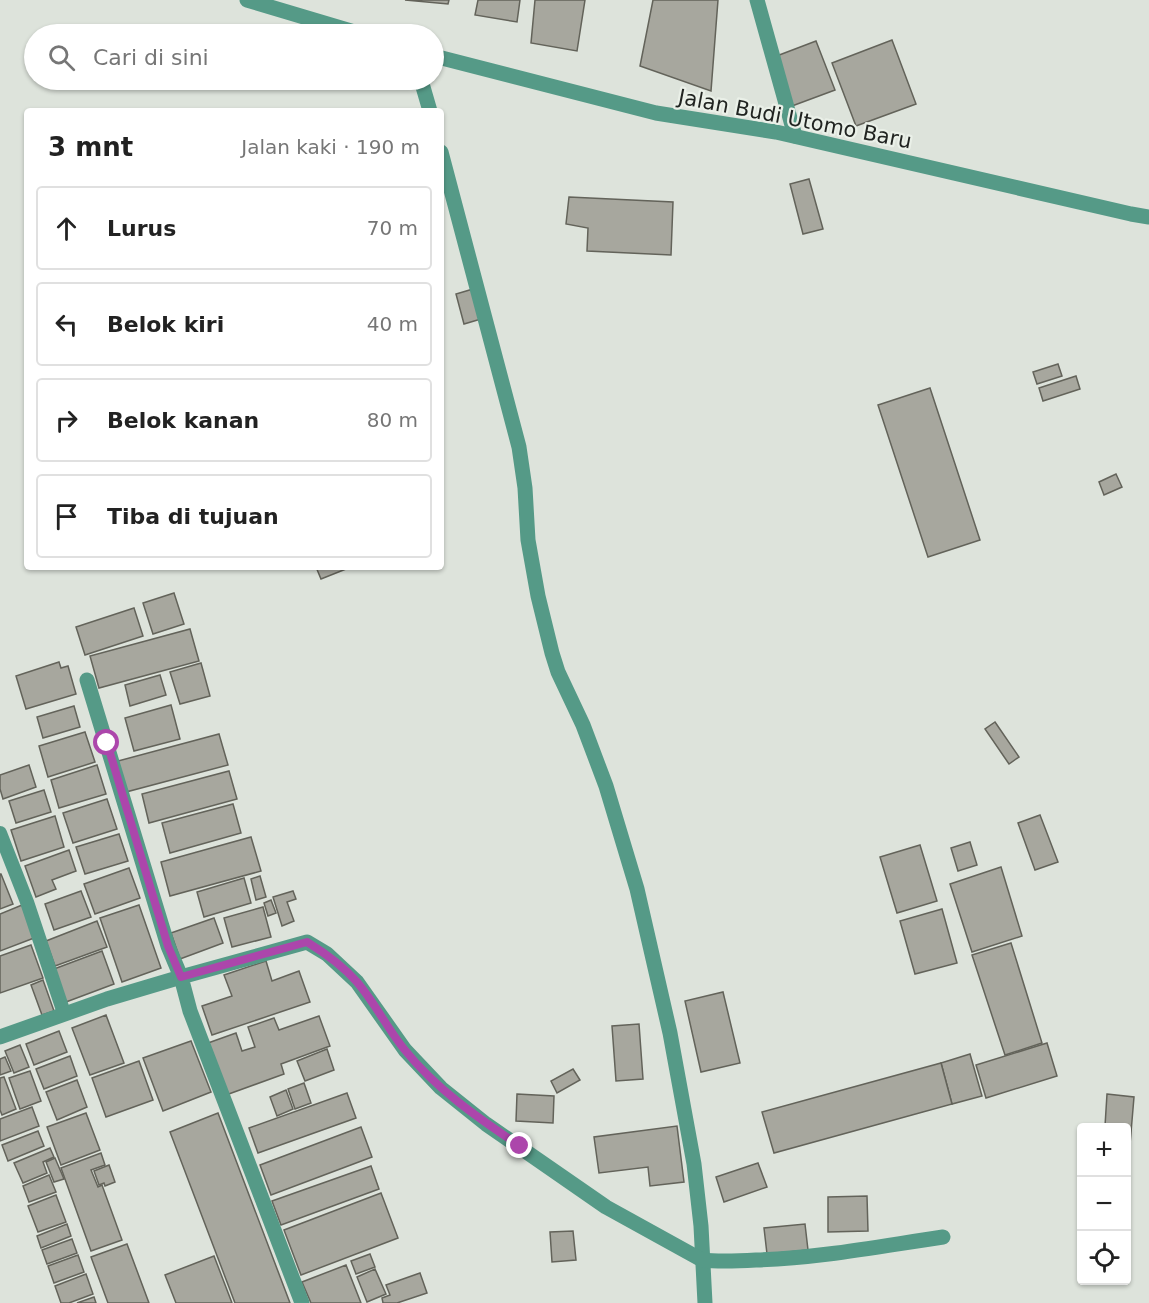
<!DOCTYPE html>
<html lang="id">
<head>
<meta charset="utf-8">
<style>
	body { margin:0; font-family:"DejaVu Sans",sans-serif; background:#f6f6f6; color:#222 }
	.controls { position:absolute; right:18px; bottom:18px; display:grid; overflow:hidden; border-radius:6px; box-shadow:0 2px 4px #0004 }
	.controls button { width:54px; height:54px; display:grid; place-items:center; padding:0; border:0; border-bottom:2px solid #e0e0e0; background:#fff; color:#222; font:30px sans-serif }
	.stop { position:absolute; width:18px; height:18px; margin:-14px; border:4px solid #ac46ab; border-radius:50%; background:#fff }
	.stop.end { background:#ac46ab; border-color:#fff; box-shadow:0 2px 6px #0008 }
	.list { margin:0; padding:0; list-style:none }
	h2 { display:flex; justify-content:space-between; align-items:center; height:78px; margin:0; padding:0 24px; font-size:26px }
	h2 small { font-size:20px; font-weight:400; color:#767676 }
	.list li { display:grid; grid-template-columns:39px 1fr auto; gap:18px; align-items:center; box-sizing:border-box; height:84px; margin:0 12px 12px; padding:0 12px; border:2px solid #e0e0e0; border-radius:6px }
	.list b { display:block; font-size:22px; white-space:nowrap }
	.list em { font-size:20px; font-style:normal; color:#767676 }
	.icon { flex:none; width:33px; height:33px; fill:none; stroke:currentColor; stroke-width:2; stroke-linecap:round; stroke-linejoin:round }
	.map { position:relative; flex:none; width:1149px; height:1303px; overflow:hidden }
	.search { position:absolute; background:#fff; box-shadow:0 2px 4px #0004; left:24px; top:24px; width:420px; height:66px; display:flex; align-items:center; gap:15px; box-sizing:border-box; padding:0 21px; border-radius:33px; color:#767676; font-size:22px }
	.panel { position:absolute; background:#fff; box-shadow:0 2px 4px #0004; left:24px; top:108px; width:420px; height:462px; border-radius:6px }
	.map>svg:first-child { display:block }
	.building { fill:#a7a79e; stroke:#63635a; stroke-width:1.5 }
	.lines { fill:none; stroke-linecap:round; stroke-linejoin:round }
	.service { stroke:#559a87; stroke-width:14 }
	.minor { stroke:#559a87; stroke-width:15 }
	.tertiary { stroke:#559a87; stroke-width:15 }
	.route { stroke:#ac46ab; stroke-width:8 }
	.labels { text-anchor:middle; stroke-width:4.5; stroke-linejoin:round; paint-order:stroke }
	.street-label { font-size:21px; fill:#212421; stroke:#eaf0e8 }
</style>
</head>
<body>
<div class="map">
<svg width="1149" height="1303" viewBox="0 0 1149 1303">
	<rect width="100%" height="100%" fill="#dde3db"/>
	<!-- building -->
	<g class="building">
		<polygon points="405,0 449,0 448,4"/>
		<polygon points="478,0 520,0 517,22 475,15"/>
		<polygon points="535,0 585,0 577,51 531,43"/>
		<polygon points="653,0 718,0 711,91 640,66"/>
		<polygon points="892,40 916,104 856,126 832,63"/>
		<polygon points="816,41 835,90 792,106 774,57"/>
		<polygon points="809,179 823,229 803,234 790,184"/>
		<polygon points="569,197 673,202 671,255 587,251 588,228 566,224"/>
		<polygon points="473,289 481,319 464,324 456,294"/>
		<polygon points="1058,364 1062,376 1037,384 1033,372"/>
		<polygon points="1076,376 1080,389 1043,401 1039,388"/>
		<polygon points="930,388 980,540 928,557 878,405"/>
		<polygon points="1116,474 1122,487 1104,495 1099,482"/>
		<polygon points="316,567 351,567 321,579"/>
		<polygon points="174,593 184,624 153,634 143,603"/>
		<polygon points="134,608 143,636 85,655 76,627"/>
		<polygon points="190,629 199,661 99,688 90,656"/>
		<polygon points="59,662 61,668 68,666 76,694 26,709 16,676"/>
		<polygon points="201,663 210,696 180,704 170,672"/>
		<polygon points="160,675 166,695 130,706 125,685"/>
		<polygon points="171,705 180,739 134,751 125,718"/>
		<polygon points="74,706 80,727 43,738 37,717"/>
		<polygon points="995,722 1019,757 1009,764 985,729"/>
		<polygon points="85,732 95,762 48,777 39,746"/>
		<polygon points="219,734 228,765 126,792 118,761"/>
		<polygon points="29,765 36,787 3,799 0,789 0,775"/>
		<polygon points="97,765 106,794 59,808 51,780"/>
		<polygon points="229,771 237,799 149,823 142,794"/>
		<polygon points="44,790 51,812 16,823 9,801"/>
		<polygon points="107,799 117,829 73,843 63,813"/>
		<polygon points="233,804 241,833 170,853 162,823"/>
		<polygon points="1040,815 1058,862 1035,870 1018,823"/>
		<polygon points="55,816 64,847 21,861 11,830"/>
		<polygon points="119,834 128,861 85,874 76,847"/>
		<polygon points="251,837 261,871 170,896 161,862"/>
		<polygon points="970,842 977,865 958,871 951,848"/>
		<polygon points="920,845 937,901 897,913 880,857"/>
		<polygon points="69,850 76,871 52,880 56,889 36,897 25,866"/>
		<polygon points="1001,867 1022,936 972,952 950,884"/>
		<polygon points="129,868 140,898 95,914 84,884"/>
		<polygon points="0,874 1,874 13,904 0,909"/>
		<polygon points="260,876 266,897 256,900 251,879"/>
		<polygon points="244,878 251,903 204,917 197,892"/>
		<polygon points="81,891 91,917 54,930 45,904"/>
		<polygon points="293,891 296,899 287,902 294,921 282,926 273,897"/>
		<polygon points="271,900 276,913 268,916 264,903"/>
		<polygon points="22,905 34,938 0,951 0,914"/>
		<polygon points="139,905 161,968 122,982 100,918"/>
		<polygon points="263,907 271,937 232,947 224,918"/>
		<polygon points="942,909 957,963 915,974 900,921"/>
		<polygon points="214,918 223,943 180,959 171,933"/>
		<polygon points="97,921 107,947 55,966 46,941"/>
		<polygon points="1011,943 1042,1043 1005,1055 972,955"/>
		<polygon points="31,945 43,978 0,993 0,956"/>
		<polygon points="102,951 114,984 66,1002 54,969"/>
		<polygon points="266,961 272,981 299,971 310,1002 212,1035 202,1006 232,996 224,975"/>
		<polygon points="43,980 54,1011 42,1015 31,985"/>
		<polygon points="723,992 740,1063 701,1072 685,1001"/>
		<polygon points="106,1015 124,1063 90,1075 72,1028"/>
		<polygon points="319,1016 330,1046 281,1064 284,1074 226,1095 208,1043 236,1033 242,1051 255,1047 248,1027 274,1018 279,1030"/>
		<polygon points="639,1024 643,1079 616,1081 612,1026"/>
		<polygon points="59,1031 67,1052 34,1065 26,1044"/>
		<polygon points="191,1041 211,1092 163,1111 143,1058"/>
		<polygon points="1047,1043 1057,1076 986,1098 976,1065"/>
		<polygon points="20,1045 29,1067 14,1073 5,1051"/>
		<polygon points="327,1049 334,1070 305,1081 297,1061"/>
		<polygon points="970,1054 982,1096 952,1104 941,1063"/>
		<polygon points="70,1056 77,1076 44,1089 36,1069"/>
		<polygon points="5,1057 11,1071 0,1075 0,1059"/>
		<polygon points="139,1061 153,1100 106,1117 92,1078"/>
		<polygon points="941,1063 952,1104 774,1153 762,1112"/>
		<polygon points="573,1069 580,1080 557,1093 551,1081"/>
		<polygon points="30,1071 41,1101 20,1109 9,1078"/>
		<polygon points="4,1077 16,1109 2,1115 0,1110 0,1078"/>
		<polygon points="77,1080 87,1107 57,1120 46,1092"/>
		<polygon points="304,1083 311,1103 295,1109 288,1089"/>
		<polygon points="286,1090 293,1109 277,1116 270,1097"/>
		<polygon points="347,1093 356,1118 258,1153 249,1128"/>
		<polygon points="517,1094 554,1096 553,1123 516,1121"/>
		<polygon points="1107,1094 1134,1097 1129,1156 1126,1156 1126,1128 1086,1128 1087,1124 1105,1126"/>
		<polygon points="32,1107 39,1126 0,1141 0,1119"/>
		<polygon points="86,1113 100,1150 61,1165 47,1127"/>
		<polygon points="218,1113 290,1303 235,1303 170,1132"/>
		<polygon points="677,1126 684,1182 650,1186 648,1167 599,1173 594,1137"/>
		<polygon points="361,1127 372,1157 271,1195 260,1165"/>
		<polygon points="38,1131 44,1146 8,1161 2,1145"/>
		<polygon points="50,1148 54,1157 43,1162 47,1173 23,1183 14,1163"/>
		<polygon points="101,1153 105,1165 91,1170 98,1187 102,1185 122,1240 91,1251 61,1168"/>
		<polygon points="55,1158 64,1179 54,1182 46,1162"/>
		<polygon points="758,1163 767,1187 724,1202 716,1177"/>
		<polygon points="109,1165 115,1182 105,1186 104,1183 99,1185 94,1171"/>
		<polygon points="371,1166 379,1189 281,1225 272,1201"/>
		<polygon points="49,1175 56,1192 29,1202 23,1186"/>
		<polygon points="381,1193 398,1238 301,1275 284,1230"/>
		<polygon points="56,1195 66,1222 38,1232 28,1206"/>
		<polygon points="867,1196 868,1231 828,1232 828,1197"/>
		<polygon points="67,1224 71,1236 41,1248 37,1236"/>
		<polygon points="805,1224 808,1250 767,1254 764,1228"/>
		<polygon points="573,1231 576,1260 552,1262 550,1232"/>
		<polygon points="72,1239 77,1253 47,1264 42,1250"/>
		<polygon points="127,1244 149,1303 108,1303 91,1257"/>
		<polygon points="370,1254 375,1267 356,1274 351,1261"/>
		<polygon points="78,1255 84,1272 54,1283 48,1266"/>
		<polygon points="214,1256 232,1303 176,1303 165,1275"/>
		<polygon points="346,1265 361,1303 311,1303 302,1282"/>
		<polygon points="375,1269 386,1294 367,1302 357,1277"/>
		<polygon points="420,1273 427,1293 397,1303 383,1303 382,1298 390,1295 386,1285"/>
		<polygon points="86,1274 93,1294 69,1303 61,1303 55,1286"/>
		<polygon points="94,1297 96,1303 77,1303"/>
	</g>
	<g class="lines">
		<!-- service -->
		<polyline class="service" points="0,833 27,902 64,1013"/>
		<!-- minor -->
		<g class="minor">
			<polyline points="757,0 795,136"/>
			<polyline points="421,80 430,111"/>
			<polyline points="441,152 519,447 525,488 528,540 538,596 552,653 558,672 583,725 606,786 637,889 670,1033 694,1164 701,1226 705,1303"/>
			<polyline points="0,1037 107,999 181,977 168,946 87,680"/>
			<path d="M302 1303 190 1011 181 977 307 942 327 954 357 982 405 1050 441 1088 486 1124 606 1207 702 1260C720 1262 738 1261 757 1260 819 1258 881 1246 943 1237"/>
		</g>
		<!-- tertiary -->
		<g class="tertiary">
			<polyline points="247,0 361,34"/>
			<polyline points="434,56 656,113 776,132 1131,214 1149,217"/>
		</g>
	</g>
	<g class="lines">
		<!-- route -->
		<path class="route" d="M107 743 168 946 181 977 307 942C325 953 343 966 357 982 375 1003 387 1028 404 1049 436 1089 478 1118 520 1146"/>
	</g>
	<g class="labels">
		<!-- street labels -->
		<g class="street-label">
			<text transform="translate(795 119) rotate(11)" y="7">Jalan Budi Utomo Baru</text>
		</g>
	</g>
</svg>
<div class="controls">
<button>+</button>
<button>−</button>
<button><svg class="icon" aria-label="locate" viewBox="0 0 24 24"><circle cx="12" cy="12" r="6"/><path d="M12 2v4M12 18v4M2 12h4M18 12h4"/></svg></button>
</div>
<div class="stop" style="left:107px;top:743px"></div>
<div class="stop end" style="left:520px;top:1146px"></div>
<div class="search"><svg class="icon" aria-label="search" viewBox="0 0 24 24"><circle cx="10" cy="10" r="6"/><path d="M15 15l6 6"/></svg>Cari di sini</div>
<section class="panel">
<h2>3 mnt<small>Jalan kaki · 190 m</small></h2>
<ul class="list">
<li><svg class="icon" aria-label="ahead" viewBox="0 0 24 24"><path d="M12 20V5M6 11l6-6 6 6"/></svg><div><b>Lurus</b></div><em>70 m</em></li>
<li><svg class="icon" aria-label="left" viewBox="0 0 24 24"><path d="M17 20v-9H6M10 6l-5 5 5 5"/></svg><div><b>Belok kiri</b></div><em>40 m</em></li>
<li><svg class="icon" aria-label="right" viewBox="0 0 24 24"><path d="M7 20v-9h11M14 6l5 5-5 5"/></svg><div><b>Belok kanan</b></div><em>80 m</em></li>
<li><svg class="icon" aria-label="arrive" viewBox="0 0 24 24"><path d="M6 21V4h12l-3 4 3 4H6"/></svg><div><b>Tiba di tujuan</b></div></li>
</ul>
</section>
</div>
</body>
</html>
